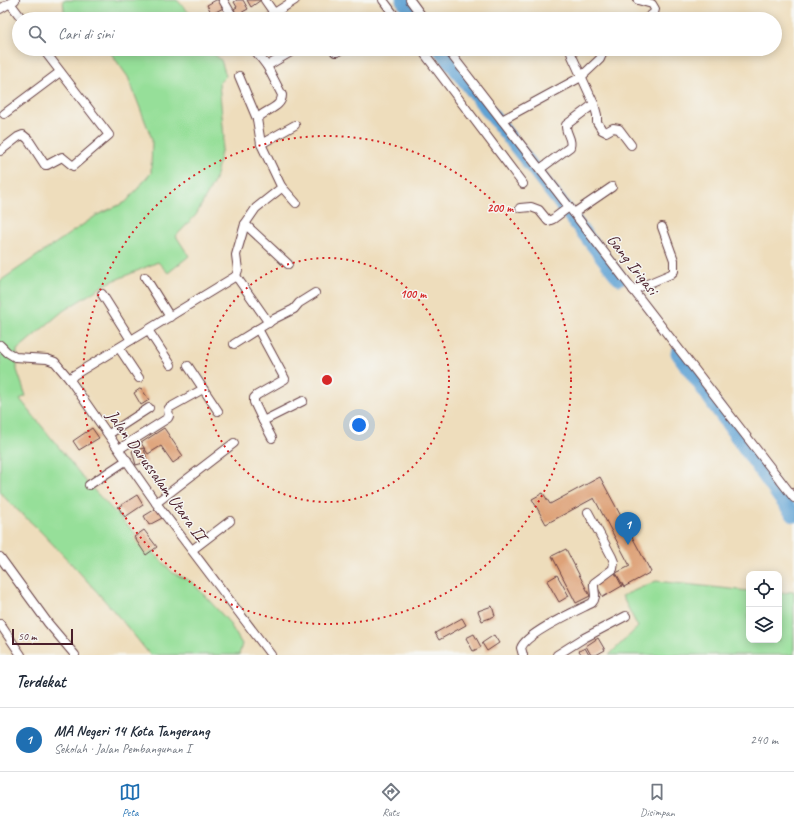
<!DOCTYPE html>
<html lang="id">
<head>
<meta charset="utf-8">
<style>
	body { margin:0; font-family:Caveat,sans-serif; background:#f2f2f3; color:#1f2937 }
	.controls { position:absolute; right:12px; bottom:12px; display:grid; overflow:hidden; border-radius:8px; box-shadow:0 2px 10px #0003 }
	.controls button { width:36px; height:36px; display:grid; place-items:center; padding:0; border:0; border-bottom:1px solid #e0e1e3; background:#fff; color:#1f2937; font:20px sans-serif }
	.scale { position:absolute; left:12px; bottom:10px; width:61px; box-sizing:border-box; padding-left:4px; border:2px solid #4a1f2b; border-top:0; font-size:11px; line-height:14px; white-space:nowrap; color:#4a1f2b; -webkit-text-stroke:3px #f6f6f2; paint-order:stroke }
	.you { position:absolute; left:359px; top:425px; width:14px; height:14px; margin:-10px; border:3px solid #fff; border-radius:50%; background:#1a73e8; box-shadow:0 0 0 6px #1a73e833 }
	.badge { display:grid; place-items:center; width:26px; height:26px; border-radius:50%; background:#1f6fb2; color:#fff; font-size:13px; font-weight:700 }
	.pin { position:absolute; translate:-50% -33px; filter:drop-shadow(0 1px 2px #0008) }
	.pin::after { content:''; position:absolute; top:21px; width:14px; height:12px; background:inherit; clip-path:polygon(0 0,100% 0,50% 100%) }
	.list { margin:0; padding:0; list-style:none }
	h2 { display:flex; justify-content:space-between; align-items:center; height:52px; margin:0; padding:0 16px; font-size:17px }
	h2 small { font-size:13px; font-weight:400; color:#747a83 }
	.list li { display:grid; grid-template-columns:26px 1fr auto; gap:12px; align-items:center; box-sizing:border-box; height:64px; padding:0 16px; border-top:1px solid #e0e1e3 }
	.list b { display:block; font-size:15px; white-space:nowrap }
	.list p { margin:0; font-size:13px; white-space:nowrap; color:#747a83 }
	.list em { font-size:13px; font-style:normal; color:#747a83 }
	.icon { flex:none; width:22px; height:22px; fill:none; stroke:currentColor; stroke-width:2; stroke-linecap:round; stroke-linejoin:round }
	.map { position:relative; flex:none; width:794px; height:655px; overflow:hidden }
	.search { position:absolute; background:#fff; box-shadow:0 2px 10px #0003; left:12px; right:12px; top:12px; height:44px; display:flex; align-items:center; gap:10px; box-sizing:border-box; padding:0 14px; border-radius:22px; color:#747a83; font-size:15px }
	.sheet { height:116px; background:#fff }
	nav { display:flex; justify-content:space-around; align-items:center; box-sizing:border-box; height:56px; border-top:1px solid #e0e1e3; background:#fff; font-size:11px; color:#747a83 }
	nav a { display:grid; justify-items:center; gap:2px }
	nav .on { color:#1f6fb2 }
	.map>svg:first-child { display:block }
	.green { fill:#96df99; stroke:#707f62 }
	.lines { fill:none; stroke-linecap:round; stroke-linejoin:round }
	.river { stroke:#60a3d4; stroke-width:15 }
	.building { fill:#dea278 }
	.street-casing { stroke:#633c41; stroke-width:10 }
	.street { stroke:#fff; stroke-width:8 }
	.ring { fill:none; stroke:#d62828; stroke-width:2; stroke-dasharray:2 4 }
	.labels { text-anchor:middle; stroke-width:3; stroke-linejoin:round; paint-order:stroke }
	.street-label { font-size:17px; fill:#4a1f2b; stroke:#f6f6f2 }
	.centre { fill:#d62828; stroke:#f6f6f2; stroke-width:2 }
	.ring-label { font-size:12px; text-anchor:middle; font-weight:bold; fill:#d62828; stroke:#f6f6f2; stroke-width:3; stroke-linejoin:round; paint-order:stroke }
</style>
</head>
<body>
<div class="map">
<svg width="794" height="655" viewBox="0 0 794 655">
	<rect width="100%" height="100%" fill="#f6f6f2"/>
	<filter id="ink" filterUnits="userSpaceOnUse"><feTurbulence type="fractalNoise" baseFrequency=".025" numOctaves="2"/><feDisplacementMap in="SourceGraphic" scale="8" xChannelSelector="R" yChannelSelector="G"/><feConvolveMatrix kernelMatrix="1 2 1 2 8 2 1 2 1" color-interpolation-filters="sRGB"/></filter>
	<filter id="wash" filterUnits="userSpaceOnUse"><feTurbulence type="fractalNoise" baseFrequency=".012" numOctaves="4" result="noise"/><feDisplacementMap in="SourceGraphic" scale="16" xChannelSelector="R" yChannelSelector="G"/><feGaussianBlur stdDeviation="0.9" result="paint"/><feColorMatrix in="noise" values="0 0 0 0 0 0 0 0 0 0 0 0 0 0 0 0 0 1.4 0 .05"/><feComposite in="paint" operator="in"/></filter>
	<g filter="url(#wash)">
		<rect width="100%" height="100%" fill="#eeddbc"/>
		<!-- green -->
		<g class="green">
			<polygon points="63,0 177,0 195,19 65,19"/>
			<path d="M108 49H208L221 60 226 76 219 83 224 137 215 180 196 215 176 236 189 256 168 273 158 262 106 284 63 311 17 350V370L26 396 20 399 89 485 173 573 192 582 228 621 242 644 239 655H150C117 613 80 572 42 533 29 519 12 507 0 492V281L97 215 126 202 151 173 152 139 128 77Z"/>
			<polygon points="656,581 749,591 749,640 779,640 779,594 794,591 794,655 609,655 638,627 622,596"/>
		</g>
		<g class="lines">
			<!-- river -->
			<g class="river">
				<polyline points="403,0 417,19"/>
				<polyline points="440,49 619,278"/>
				<polyline points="678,353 779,496 794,515"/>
			</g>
		</g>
		<g id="blocks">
			<!-- building -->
			<g class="building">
				<polygon points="216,0 222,0 225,7 212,14 207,5"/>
				<polygon points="237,0 243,0 248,9 237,15 234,9 237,7 234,2"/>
				<polygon points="247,0 261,0 251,7"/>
				<polygon points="141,388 149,400 141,405 134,393"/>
				<polygon points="92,428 99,438 79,450 73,441"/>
				<polygon points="164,428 183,456 173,463 161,446 148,454 141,443"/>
				<polygon points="144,448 147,462 136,465 132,451"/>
				<polygon points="600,477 651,572 624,587 616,573 630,566 594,498 546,524 532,499 543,493 550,504"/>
				<polygon points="137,495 143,505 125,517 118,507"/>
				<polygon points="159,507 164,517 149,525 144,516"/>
				<polygon points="144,530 157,547 146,555 134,537"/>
				<polygon points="566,549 590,596 576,603 552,556"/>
				<polygon points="615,573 622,586 603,597 595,583"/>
				<polygon points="557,575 569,596 559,602 547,581"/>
				<polygon points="492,606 495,616 482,621 478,611"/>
				<polygon points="462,618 466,625 439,640 435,633"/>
				<polygon points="474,634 481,647 473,651 466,638"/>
				<polygon points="494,635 499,643 487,651 482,643"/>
				<polygon points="598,638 605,650 596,655 591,655 586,646"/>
				<polygon points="585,648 589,655 582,655 579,651"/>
			</g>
		</g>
	</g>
	<g filter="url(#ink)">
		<use href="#blocks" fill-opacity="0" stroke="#633c41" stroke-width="1"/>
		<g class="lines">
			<defs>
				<g id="street">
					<polyline points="223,0 234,19"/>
					<polyline points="265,0 274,13"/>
					<polyline points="383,0 397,19"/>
					<polyline points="410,0 424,19"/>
					<polyline points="638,0 652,4 655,9 654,13 646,19"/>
					<polyline points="10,3 22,19"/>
					<polyline points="0,9 15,0"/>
					<polyline points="265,19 295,0"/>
					<polyline points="334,49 335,52 337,52 341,49"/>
					<polyline points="421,49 523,184"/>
					<polyline points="447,49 794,498"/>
					<polyline points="570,49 572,56 594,104 597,115 597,122 602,130 606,132 613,128 619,129 631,145"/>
					<polyline points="267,66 296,49"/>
					<polyline points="239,76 257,119"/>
					<polyline points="4,114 60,72"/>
					<polyline points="502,120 581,77 600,59 603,52 608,49"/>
					<polyline points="261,144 295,125"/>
					<polyline points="0,151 18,137 23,135 28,139 45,165 47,165 62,157 73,166 109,135 43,49"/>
					<path d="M540 169 570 147C573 139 565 133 566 125L594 104"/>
					<polyline points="281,186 296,203"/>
					<polyline points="520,208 531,207 539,210 548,221 553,219 569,207"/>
					<polyline points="574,213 612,187"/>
					<polyline points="245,224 288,264"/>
					<path d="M236 276 238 270 236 255 245 224 256 208 280 189 281 186 261 144 257 119C264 110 282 108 282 95L267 66 254 49"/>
					<polyline points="236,276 269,323"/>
					<polyline points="145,277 170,317"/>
					<polyline points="633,290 671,274 674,271 674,260 662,227"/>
					<polyline points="102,294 131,340"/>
					<polyline points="258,329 285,379 257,395 254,398 254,402 263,421 303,401"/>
					<polyline points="148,330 171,365"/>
					<polyline points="234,344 274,319 294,309 299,303 315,293"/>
					<polyline points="0,345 7,352 15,357 47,359 55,362 70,380 156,503 271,655"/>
					<polyline points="119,348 139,378"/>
					<polyline points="188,366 218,411"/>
					<polyline points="70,380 74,375 236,276"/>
					<polyline points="263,421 272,438"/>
					<polyline points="109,434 149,408"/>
					<polyline points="119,449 168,418 169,416 168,410 169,408 203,389"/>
					<polyline points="89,485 127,460"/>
					<polyline points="156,503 234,443"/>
					<polyline points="192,550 230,521"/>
					<polyline points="0,557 48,623 75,655"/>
					<polyline points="0,624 21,655"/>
					<path d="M523 655 521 648C526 633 576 611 592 603 598 596 593 591 594 583L613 569 614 562 612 557 588 512"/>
					<polyline points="557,655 584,638 626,616"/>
				</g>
			</defs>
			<!-- street casing -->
			<use href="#street" class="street-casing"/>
			<!-- street -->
			<use href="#street" class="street"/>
		</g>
	</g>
	<!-- distance rings -->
	<g class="ring">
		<circle cx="327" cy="380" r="122"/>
		<circle cx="327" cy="380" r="244"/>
	</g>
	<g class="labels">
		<!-- street labels -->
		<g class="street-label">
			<text transform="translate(633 264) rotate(52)" y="6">Gang Irigasi</text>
			<text transform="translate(157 475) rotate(54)" y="6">Jalan Darussalam Utara II</text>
		</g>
	</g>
	<circle cx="327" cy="380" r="6" class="centre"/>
	<g class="ring-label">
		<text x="500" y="212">200 m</text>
		<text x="413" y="298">100 m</text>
	</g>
</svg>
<div class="controls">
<button><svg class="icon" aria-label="locate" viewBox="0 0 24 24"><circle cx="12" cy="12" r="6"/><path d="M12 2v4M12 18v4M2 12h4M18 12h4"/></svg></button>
<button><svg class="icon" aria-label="layers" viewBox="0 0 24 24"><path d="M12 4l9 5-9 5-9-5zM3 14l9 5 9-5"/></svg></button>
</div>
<div class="scale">50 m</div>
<div class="you"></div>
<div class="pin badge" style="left:628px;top:545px">1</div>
<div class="search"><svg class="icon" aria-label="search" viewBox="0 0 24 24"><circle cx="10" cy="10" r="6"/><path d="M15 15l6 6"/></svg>Cari di sini</div>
</div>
<section class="sheet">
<h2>Terdekat<small></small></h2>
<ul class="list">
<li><span class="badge">1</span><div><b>MA Negeri 14 Kota Tangerang</b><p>Sekolah · Jalan Pembangunan I</p></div><em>240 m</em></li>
</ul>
</section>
<nav>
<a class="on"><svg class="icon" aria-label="map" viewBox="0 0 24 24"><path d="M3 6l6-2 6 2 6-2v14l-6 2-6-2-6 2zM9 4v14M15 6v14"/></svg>Peta</a>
<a><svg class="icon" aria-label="directions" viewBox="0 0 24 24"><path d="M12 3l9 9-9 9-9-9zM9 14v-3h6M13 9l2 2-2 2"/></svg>Rute</a>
<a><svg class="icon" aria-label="saved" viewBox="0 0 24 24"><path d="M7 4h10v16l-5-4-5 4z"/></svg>Disimpan</a>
</nav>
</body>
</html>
